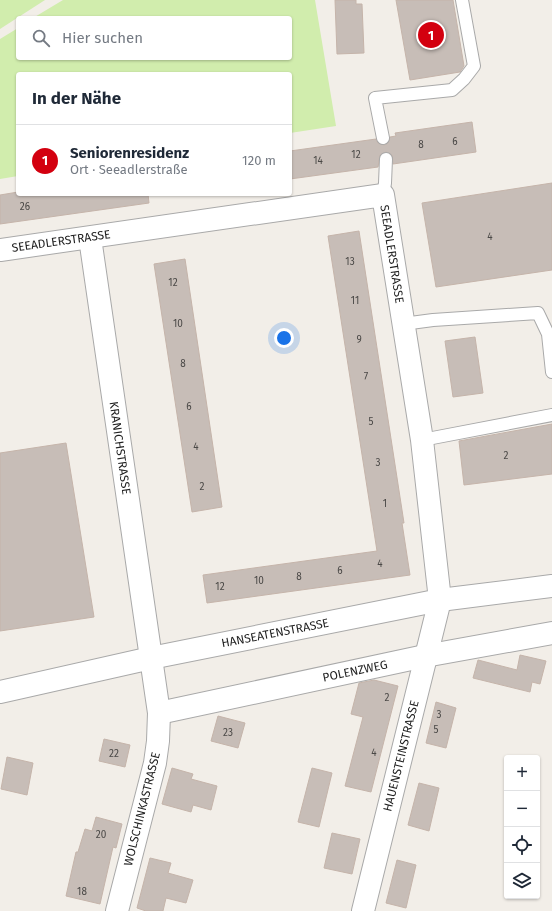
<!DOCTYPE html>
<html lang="de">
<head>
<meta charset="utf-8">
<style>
	body { margin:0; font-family:"Fira Sans",sans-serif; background:#f2f2f3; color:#1f2937 }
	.controls { position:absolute; right:12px; bottom:12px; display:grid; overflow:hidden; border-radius:4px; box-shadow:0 1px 3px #0004 }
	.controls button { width:36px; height:36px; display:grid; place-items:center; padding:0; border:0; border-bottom:1px solid #e0e1e3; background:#fff; color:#1f2937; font:20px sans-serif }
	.you { position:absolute; left:284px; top:338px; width:14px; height:14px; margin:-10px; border:3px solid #fff; border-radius:50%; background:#1a73e8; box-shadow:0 0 0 6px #1a73e833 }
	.badge { display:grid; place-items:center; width:26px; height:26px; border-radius:50%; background:#d3000f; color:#fff; font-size:13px; font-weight:700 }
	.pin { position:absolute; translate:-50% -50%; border:2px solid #fff; box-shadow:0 1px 4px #0006 }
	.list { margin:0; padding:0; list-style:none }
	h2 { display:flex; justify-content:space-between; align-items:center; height:52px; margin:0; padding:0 16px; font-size:17px }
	h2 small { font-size:13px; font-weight:400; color:#747a83 }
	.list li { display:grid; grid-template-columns:26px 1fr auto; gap:12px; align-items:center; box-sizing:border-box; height:72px; padding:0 16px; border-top:1px solid #e0e1e3 }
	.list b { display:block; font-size:15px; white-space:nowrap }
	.list p { margin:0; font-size:13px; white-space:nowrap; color:#747a83 }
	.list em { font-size:13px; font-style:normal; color:#747a83 }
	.icon { flex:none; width:22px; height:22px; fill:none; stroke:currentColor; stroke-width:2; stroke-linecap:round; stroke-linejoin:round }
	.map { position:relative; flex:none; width:552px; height:911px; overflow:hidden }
	.search { position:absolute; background:#fff; box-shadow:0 1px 3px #0004; left:16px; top:16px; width:276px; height:44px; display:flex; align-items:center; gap:10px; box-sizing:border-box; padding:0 14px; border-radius:4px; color:#747a83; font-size:15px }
	.panel { position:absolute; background:#fff; box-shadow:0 1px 3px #0004; left:16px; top:72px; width:276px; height:124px; border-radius:4px }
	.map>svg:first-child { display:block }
	.grass { fill:#d1edad }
	.building { fill:#c7bdb7; stroke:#c5b4aa }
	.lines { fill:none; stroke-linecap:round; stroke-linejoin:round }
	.service-casing { stroke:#a9a9a9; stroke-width:14 }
	.minor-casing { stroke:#a9a9a9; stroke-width:24 }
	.tertiary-casing { stroke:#a9a9a9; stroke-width:24 }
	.service { stroke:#fff; stroke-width:12 }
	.minor { stroke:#fff; stroke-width:22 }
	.tertiary { stroke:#fff; stroke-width:22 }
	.labels { text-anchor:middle; stroke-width:3.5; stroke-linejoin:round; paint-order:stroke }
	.number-label { font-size:10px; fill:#4b4947 }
	.street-label { font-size:12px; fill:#222; stroke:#fff }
</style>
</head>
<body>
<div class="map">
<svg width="552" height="911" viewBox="0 0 552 911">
	<rect width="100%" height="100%" fill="#f2eee8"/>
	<!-- grass -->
	<g class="grass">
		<polygon points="0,0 45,0 0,29"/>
		<polygon points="63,0 315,0 336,126 290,133 290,74 18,74 18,176 0,179 0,39 18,28 18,58 290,58 290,18 33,18"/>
	</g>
	<!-- building -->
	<g class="building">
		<polygon points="335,0 356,0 356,4 362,4 364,53 337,54"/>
		<polygon points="396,0 453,0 464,66 460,72 410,80"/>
		<polygon points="472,122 476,152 393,164 392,155 386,152 380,155 378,167 290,179 290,151 376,139 378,143 384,145 388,143 390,137 396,136 395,133"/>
		<polygon points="552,183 552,270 436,287 422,203"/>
		<polygon points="18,192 18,194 148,194 149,203 0,224 0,195"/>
		<polygon points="359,231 404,523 402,523 410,575 207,603 203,575 377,551 328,236"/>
		<polygon points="185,259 222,507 192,512 154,264"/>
		<polygon points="475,337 483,393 453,397 445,341"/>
		<polygon points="552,424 552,474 464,485 459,441"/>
		<polygon points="66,443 94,617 0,631 0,453"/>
		<polygon points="520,655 546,661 540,684 532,682 530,692 473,678 478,660 517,670"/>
		<polygon points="374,680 398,686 371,792 345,786 363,717 351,714 359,683"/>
		<polygon points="436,702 456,708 446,748 426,743"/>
		<polygon points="218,716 245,723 238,748 211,741"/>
		<polygon points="104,739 130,745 125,767 99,761"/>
		<polygon points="7,757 33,763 27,795 1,789"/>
		<polygon points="172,768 193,774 191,779 217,786 211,810 193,805 191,812 162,804"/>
		<polygon points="312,768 332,773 319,827 298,822"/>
		<polygon points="419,783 439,788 429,831 408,825"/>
		<polygon points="96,817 122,824 116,848 113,847 100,904 66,896 76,852 78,852 85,829 92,831"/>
		<polygon points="332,833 360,839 352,874 324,868"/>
		<polygon points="150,858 171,863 168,873 193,880 186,903 166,898 163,911 146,911 137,908"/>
		<polygon points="397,860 416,865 406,908 386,903"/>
	</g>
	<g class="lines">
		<defs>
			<g id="service">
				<polyline points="383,138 375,98 452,90 464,79 474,66 462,0"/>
				<polyline points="383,195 385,183 386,159"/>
				<polyline points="403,324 433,320 538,313 548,334 552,372"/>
				<polyline points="422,440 552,415"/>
			</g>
			<g id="minor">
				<polyline points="90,238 159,713 158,741 155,763 117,911"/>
				<polyline points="0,250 383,195 422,440 440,600 363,911"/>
				<polyline points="159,713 425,656 552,633"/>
			</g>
			<polyline id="tertiary" points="0,692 151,658 440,600 552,586"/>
		</defs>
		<!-- service casing -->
		<use href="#service" class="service-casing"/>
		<!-- minor casing -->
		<use href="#minor" class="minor-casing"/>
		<!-- tertiary casing -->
		<use href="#tertiary" class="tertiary-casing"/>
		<!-- service -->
		<use href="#service" class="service"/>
		<!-- minor -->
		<use href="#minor" class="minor"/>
		<!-- tertiary -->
		<use href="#tertiary" class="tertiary"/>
	</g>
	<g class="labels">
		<!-- number labels -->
		<g class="number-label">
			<text x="455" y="145">6</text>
			<text x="421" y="148">8</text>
			<text x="356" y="158">12</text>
			<text x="318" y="164">14</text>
			<text x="25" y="210">26</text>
			<text x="490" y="240">4</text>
			<text x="350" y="265">13</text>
			<text x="173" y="286">12</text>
			<text x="355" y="304">11</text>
			<text x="178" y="327">10</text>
			<text x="359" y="343">9</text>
			<text x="183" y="367">8</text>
			<text x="366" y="380">7</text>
			<text x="189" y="410">6</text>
			<text x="371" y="425">5</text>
			<text x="196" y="450">4</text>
			<text x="506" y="459">2</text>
			<text x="378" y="466">3</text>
			<text x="202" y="490">2</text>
			<text x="385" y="507">1</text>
			<text x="380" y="567">4</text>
			<text x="340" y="574">6</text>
			<text x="299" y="580">8</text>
			<text x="259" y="584">10</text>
			<text x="220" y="590">12</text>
			<text x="387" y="701">2</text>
			<text x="439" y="718">3</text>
			<text x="436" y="733">5</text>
			<text x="228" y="736">23</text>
			<text x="374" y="756">4</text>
			<text x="114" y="757">22</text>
			<text x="101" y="838">20</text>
			<text x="82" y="895">18</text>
		</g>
		<!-- street labels -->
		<g class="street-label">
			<text transform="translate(61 241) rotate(-8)" y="4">SEEADLERSTRASSE</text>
			<text transform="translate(392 254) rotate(81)" y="4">SEEADLERSTRASSE</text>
			<text transform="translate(120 448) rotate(82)" y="4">KRANICHSTRASSE</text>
			<text transform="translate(275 633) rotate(-11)" y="4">HANSEATENSTRASSE</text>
			<text transform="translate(355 671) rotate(-12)" y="4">POLENZWEG</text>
			<text transform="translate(401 756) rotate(-76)" y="4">HAUENSTEINSTRASSE</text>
			<text transform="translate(142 809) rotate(-76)" y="4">WOLSCHINKASTRASSE</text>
		</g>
	</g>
</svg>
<div class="controls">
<button>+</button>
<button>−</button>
<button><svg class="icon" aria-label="locate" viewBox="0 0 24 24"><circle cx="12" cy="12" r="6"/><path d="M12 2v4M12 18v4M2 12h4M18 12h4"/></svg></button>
<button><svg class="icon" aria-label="layers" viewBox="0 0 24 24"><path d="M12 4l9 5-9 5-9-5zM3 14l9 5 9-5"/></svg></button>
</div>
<div class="you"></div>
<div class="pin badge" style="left:431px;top:35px">1</div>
<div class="search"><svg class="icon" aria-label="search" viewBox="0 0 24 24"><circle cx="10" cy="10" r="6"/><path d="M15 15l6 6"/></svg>Hier suchen</div>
<section class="panel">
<h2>In der Nähe<small></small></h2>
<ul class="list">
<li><span class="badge">1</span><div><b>Seniorenresidenz</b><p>Ort · Seeadlerstraße</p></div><em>120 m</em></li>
</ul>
</section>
</div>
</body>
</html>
